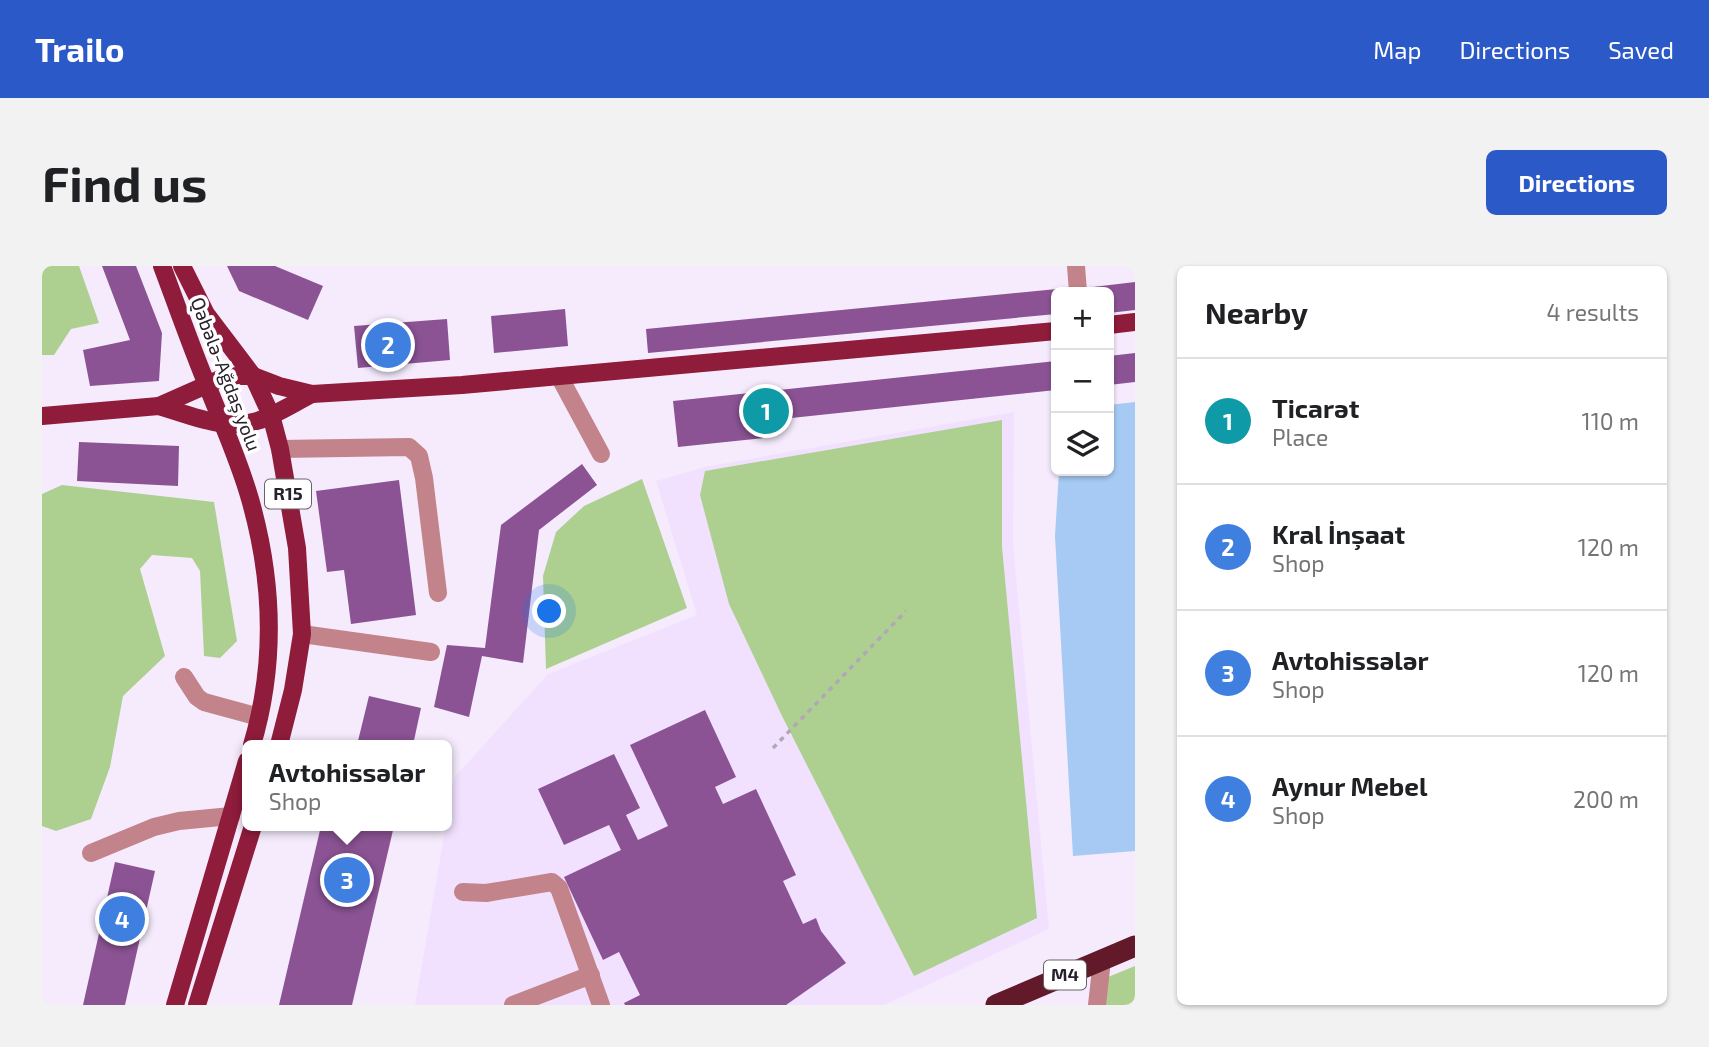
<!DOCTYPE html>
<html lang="en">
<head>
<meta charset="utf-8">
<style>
	body { margin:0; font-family:"Exo 2",sans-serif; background:#f2f2f2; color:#202124 }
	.controls { position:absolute; right:21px; top:21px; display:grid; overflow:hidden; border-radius:10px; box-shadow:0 2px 5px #0004 }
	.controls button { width:63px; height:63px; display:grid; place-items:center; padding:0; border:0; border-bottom:2px solid #e0e0e0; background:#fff; color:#202124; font:35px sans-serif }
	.you { position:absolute; left:508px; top:346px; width:24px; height:24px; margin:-18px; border:5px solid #fff; border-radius:50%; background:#1a73e8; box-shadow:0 0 0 10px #1a73e833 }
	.badge { display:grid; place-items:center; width:46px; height:46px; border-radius:50%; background:#2b59c7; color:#fff; font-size:23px; font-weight:700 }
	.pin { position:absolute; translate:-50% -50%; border:4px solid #fff; box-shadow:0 2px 7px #0006 }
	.popup { position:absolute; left:200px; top:474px; width:210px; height:91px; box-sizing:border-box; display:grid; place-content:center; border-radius:10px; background:#fff; filter:drop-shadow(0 2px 5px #0005); font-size:23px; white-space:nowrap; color:#757577 }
	.popup b { font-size:26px; color:#202124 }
	.popup::after { content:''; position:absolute; left:50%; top:100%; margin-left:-14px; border:14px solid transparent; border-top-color:#fff }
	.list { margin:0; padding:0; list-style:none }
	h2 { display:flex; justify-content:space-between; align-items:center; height:91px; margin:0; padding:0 28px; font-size:30px }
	h2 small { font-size:23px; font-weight:400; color:#757577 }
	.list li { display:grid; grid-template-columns:46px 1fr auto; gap:21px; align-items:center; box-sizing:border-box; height:126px; padding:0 28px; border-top:2px solid #e0e0e0 }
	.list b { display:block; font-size:26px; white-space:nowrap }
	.list p { margin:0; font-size:23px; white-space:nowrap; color:#757577 }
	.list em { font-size:23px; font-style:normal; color:#757577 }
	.icon { flex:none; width:38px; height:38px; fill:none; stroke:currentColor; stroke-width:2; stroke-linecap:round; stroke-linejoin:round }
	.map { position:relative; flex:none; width:1093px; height:739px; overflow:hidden; border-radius:10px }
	header { display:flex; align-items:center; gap:42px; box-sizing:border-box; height:98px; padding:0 35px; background:#2b59c7; color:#fff }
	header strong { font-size:33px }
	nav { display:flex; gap:38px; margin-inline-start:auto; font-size:24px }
	.intro { display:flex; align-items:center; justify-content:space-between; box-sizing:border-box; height:168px; padding:0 42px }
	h1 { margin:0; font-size:49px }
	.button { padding:18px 32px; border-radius:10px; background:#2b59c7; color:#fff; font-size:24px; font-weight:700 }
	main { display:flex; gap:42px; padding:0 42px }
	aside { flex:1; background:#fff; border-radius:10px; box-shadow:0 2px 5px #0004 }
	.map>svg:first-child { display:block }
	.built { fill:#f1e1ff }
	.green { fill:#add090 }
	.water { fill:#a6caf3 }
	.building { fill:#8b5394 }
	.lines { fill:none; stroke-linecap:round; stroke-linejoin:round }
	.path { stroke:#b0a7b7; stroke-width:3.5; stroke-dasharray:5 5; stroke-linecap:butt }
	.minor { stroke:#c3838b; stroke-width:18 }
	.major { stroke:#8f1c3b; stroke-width:18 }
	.highway { stroke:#62192a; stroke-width:21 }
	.labels { text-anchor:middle; stroke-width:7; stroke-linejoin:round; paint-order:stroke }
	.shield { fill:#fff; stroke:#68646b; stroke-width:2 }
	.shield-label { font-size:18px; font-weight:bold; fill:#27212c }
	.street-label { font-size:19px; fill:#27212c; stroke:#fff }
</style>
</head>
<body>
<header>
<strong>Trailo</strong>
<nav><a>Map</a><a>Directions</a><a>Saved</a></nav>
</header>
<div class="intro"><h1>Find us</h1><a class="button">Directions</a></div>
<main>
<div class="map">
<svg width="1093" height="739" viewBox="0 0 1093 739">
	<rect width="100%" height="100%" fill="#f5ebfd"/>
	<!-- built -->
	<polygon class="built" points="972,146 971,279 1007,663 842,739 373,739 412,512 506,408 655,349 614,215 663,201"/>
	<!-- green -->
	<g class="green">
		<polygon points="0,0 37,0 57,57 29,63 12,89 0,89"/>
		<polygon points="960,154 960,281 995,652 872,710 740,450 687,338 658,229 663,205"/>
		<polygon points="600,213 645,342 504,403 501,310 514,266 542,240"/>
		<polygon points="20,219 172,236 195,375 178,392 162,390 158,305 150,292 110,289 98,303 123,390 81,430 68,501 49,553 14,565 0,560 0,228"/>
		<polygon points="1093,700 1093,739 1063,739 1066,711"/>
	</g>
	<!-- water -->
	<polygon class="water" points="1093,136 1093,585 1031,590 1013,270 1017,205 1067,205 1067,139"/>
	<!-- building -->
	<g class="building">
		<polygon points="60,0 94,0 120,67 117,115 48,120 41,84 88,74"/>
		<polygon points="185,0 233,0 281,20 266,54 197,25"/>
		<polygon points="1093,16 1093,44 1067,47 1067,26 1051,26 1051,21"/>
		<polygon points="1025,22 1026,26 1014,26 1014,48 606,87 604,63"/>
		<polygon points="523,43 526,80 452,87 449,50"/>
		<polygon points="405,53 408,94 316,102 312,60"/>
		<polygon points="1093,87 1093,116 1067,119 1067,90"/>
		<polygon points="1014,95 1014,124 721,155 723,172 636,181 631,135"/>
		<polygon points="37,176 137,180 136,220 35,215"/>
		<polygon points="540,198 555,219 497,264 481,397 440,390 427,451 392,441 405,379 443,382 459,259"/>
		<polygon points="357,214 374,349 309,358 302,304 285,306 274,225"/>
		<polygon points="327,430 379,442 371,479 315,479"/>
		<polygon points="663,444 694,511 673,521 681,538 714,523 754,609 741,615 761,658 774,652 779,665 804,697 744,739 583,739 582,737 598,729 577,686 561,694 522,611 579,584 567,559 522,579 496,523 572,488 598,542 584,549 596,574 626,560 588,479"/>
		<polygon points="279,560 352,560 310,739 237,739"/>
		<polygon points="73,596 113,605 83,739 41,739"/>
	</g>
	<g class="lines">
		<!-- path -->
		<polyline class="path" points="731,482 864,345"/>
		<!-- minor -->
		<g class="minor">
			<polyline points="1034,0 1036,26"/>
			<polyline points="517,110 559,188"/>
			<polyline points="238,183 367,181 377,190 382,212 396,327"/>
			<polyline points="260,368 389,386"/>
			<polyline points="142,411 155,431 162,436 217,451"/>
			<polyline points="49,587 112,561 137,555 189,550"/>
			<polyline points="421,626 444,627 510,616 517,622 559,739"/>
			<polyline points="471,739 549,709"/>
			<polyline points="1055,739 1060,694"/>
		</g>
		<!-- major -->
		<g class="major">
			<path d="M120 0C135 40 149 80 165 119 180 157 197 194 208 233 231 314 234 398 210 479"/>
			<polyline points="140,0 164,48 211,110 229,149 238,183 255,282 260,368 251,424 237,479"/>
			<polyline points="1067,59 1093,56"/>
			<path d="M117 140C148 149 182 165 215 155 234 149 252 137 270 128"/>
			<polyline points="0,150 117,140 178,113 194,110 211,110 237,120 270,128 420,119 1014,65"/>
			<polyline points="133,739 205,495"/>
			<polyline points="155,739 211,560"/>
		</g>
		<!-- highway -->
		<polyline class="highway" points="954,739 1093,680"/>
	</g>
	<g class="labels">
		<!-- shield labels -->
		<g class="shield">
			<rect x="223" y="213.5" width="46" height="29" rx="5"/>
			<rect x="1002" y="694.5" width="42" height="29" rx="5"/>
		</g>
		<g class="shield-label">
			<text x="246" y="234">R15</text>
			<text x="1023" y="715">M4</text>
		</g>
		<!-- street labels -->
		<g class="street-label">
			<text transform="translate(184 108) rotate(69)" y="7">Qəbələ-Ağdaş yolu</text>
		</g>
	</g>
</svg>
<div class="controls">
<button>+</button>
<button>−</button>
<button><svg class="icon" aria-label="layers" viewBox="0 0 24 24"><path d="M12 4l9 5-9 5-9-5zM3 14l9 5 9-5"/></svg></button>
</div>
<div class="you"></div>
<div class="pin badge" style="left:724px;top:145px;background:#0f9aa8">1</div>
<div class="pin badge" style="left:346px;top:79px;background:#3f7fe0">2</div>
<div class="pin badge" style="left:305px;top:614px;background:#3f7fe0">3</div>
<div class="popup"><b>Avtohissələr</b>Shop</div>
<div class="pin badge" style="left:80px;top:653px;background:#3f7fe0">4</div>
</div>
<aside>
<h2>Nearby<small>4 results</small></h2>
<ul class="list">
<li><span class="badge" style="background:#0f9aa8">1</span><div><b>Ticarət</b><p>Place</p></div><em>110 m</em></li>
<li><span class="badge" style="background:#3f7fe0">2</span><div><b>Kral İnşaat</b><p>Shop</p></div><em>120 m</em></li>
<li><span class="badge" style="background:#3f7fe0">3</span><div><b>Avtohissələr</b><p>Shop</p></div><em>120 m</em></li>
<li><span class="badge" style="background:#3f7fe0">4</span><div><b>Aynur Mebel</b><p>Shop</p></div><em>200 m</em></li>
</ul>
</aside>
</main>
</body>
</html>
